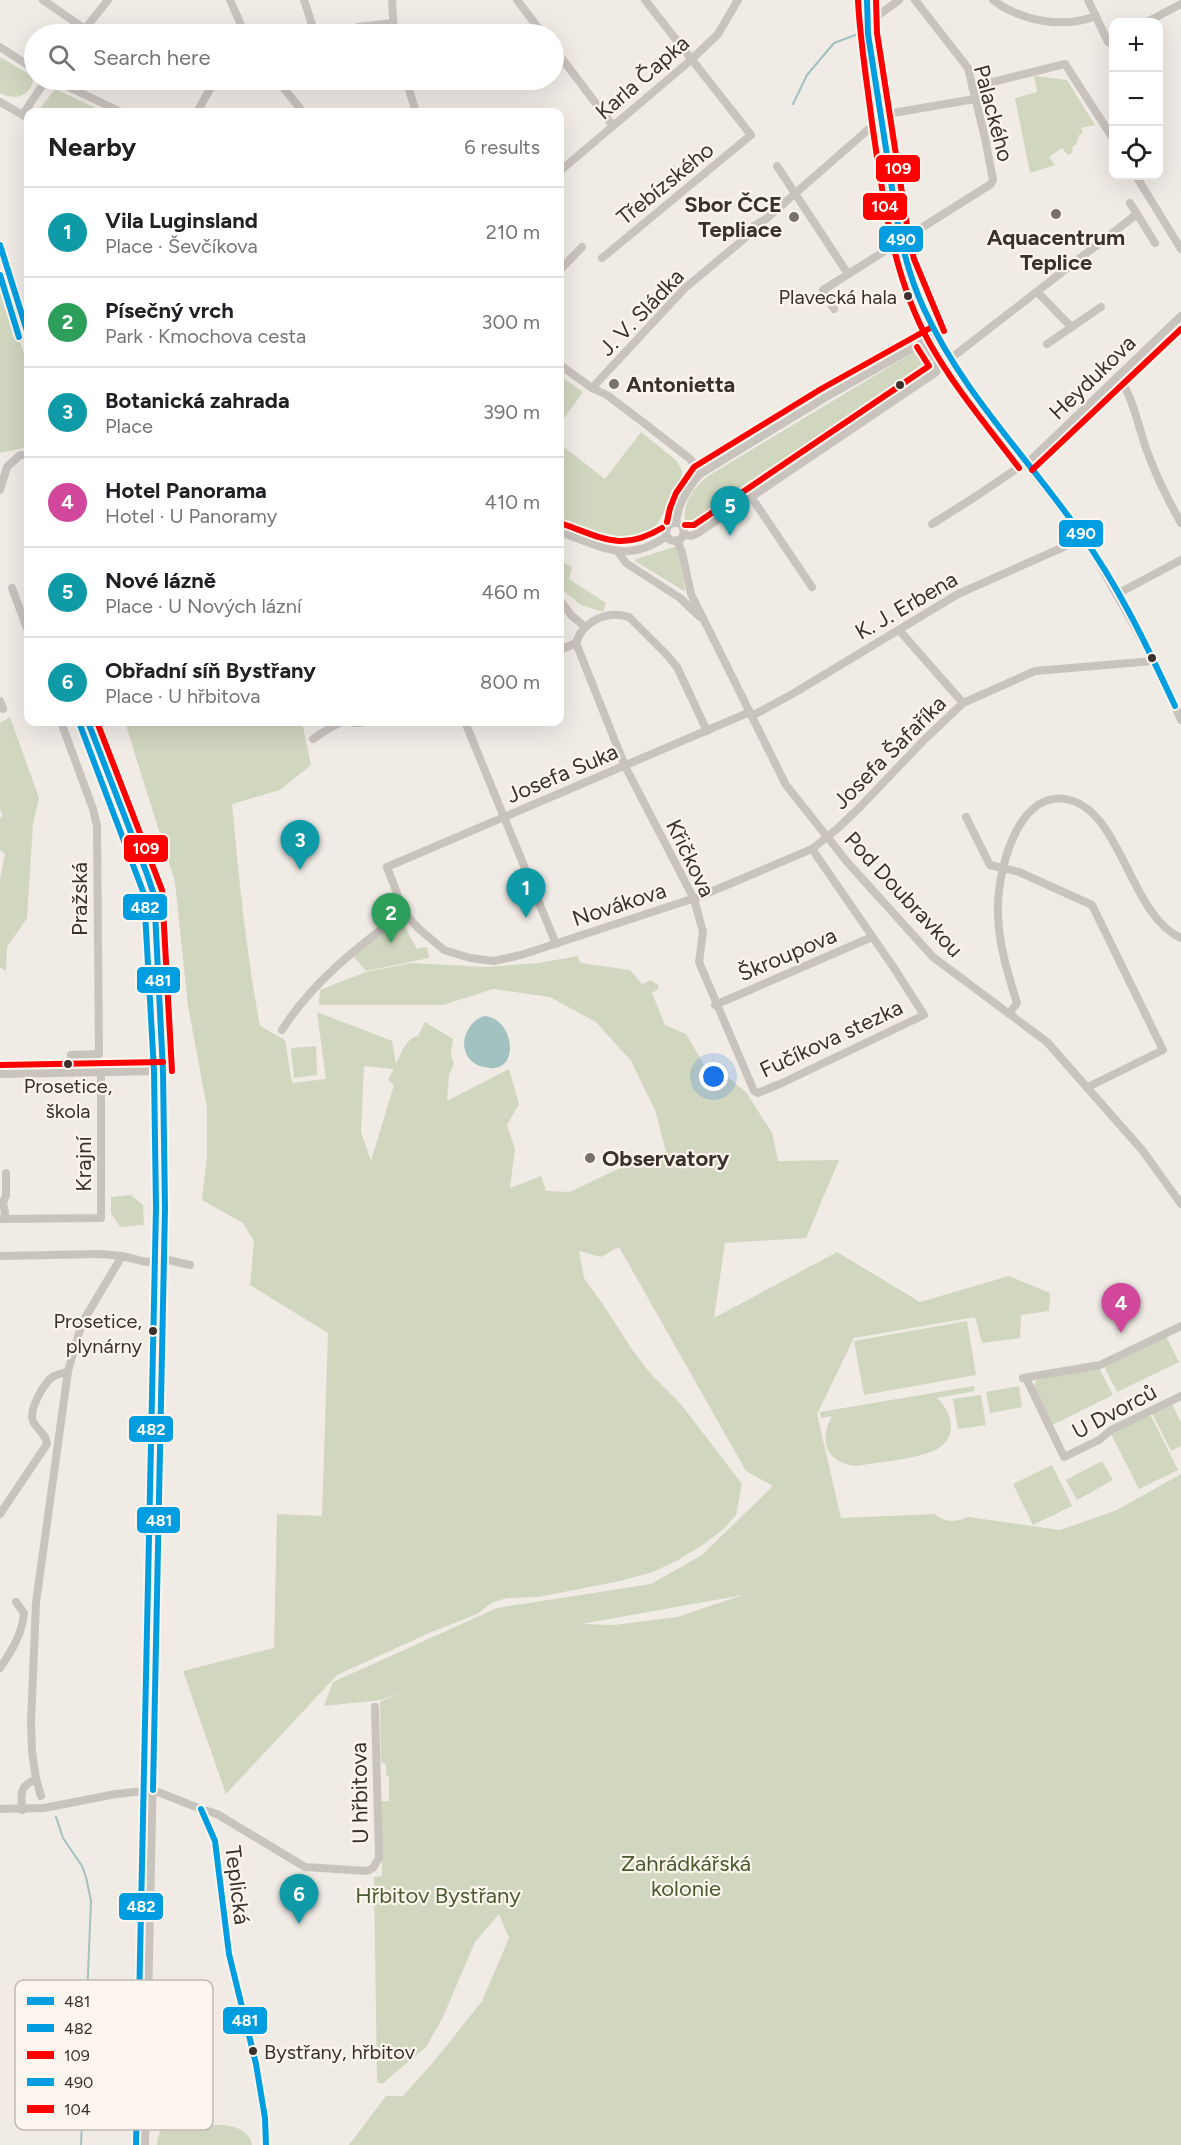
<!DOCTYPE html>
<html lang="en">
<head>
<meta charset="utf-8">
<style>
	body { margin:0; font-family:Figtree,sans-serif; background:#f6f6f6; color:#202124 }
	.controls { position:absolute; right:18px; top:18px; display:grid; overflow:hidden; border-radius:12px; box-shadow:0 6px 24px #0002 }
	.controls button { width:54px; height:54px; display:grid; place-items:center; padding:0; border:0; border-bottom:2px solid #e0e0e0; background:#fff; color:#202124; font:30px sans-serif }
	.you { position:absolute; left:714px; top:1077px; width:21px; height:21px; margin:-15px; border:4px solid #fff; border-radius:50%; background:#1a73e8; box-shadow:0 0 0 9px #1a73e833 }
	.badge { display:grid; place-items:center; width:39px; height:39px; border-radius:50%; background:#d93025; color:#fff; font-size:20px; font-weight:700 }
	.pin { position:absolute; translate:-50% -50px; filter:drop-shadow(0 2px 3px #0008) }
	.pin::after { content:''; position:absolute; top:32px; width:21px; height:18px; background:inherit; clip-path:polygon(0 0,100% 0,50% 100%) }
	.list { margin:0; padding:0; list-style:none }
	h2 { display:flex; justify-content:space-between; align-items:center; height:78px; margin:0; padding:0 24px; font-size:26px }
	h2 small { font-size:20px; font-weight:400; color:#757577 }
	.list li { display:grid; grid-template-columns:39px 1fr auto; gap:18px; align-items:center; box-sizing:border-box; height:90px; padding:0 24px; border-top:2px solid #e0e0e0 }
	.list b { display:block; font-size:22px; white-space:nowrap }
	.list p { margin:0; font-size:20px; white-space:nowrap; color:#757577 }
	.list em { font-size:20px; font-style:normal; color:#757577 }
	.icon { flex:none; width:33px; height:33px; fill:none; stroke:currentColor; stroke-width:2; stroke-linecap:round; stroke-linejoin:round }
	.map { position:relative; flex:none; width:1181px; height:2145px; overflow:hidden }
	.search { position:absolute; background:#fff; box-shadow:0 6px 24px #0002; left:24px; top:24px; width:540px; height:66px; display:flex; align-items:center; gap:15px; box-sizing:border-box; padding:0 21px; border-radius:33px; color:#757577; font-size:22px }
	.panel { position:absolute; background:#fff; box-shadow:0 6px 24px #0002; left:24px; top:108px; width:540px; height:618px; border-radius:12px }
	.map>svg:first-child { display:block }
	.green { fill:#d1d6bf; fill-rule:evenodd }
	.water { fill:#a1c2c1 }
	.lines { fill:none; stroke-linecap:round; stroke-linejoin:round }
	.stream { stroke:#a1c2c1; stroke-width:2 }
	.minor { stroke:#c9c3be; stroke-width:8 }
	.bus-1-casing { stroke:#fbf5ee; stroke-width:10 }
	.bus-2-casing { stroke:#fbf5ee; stroke-width:10 }
	.bus-3-casing { stroke:#fbf5ee; stroke-width:10 }
	.bus-4-casing { stroke:#fbf5ee; stroke-width:10 }
	.bus-5-casing { stroke:#fbf5ee; stroke-width:10 }
	.bus-1 { stroke:#009ee0; stroke-width:6 }
	.bus-2 { stroke:#009ee0; stroke-width:6 }
	.bus-3 { stroke:#f00; stroke-width:6 }
	.bus-4 { stroke:#009ee0; stroke-width:6 }
	.bus-5 { stroke:#f00; stroke-width:6 }
	.poi-dot { fill:#7a716c; stroke:#fbf5ee; stroke-width:2 }
	.bus-dot { fill:#3b302b; stroke:#fbf5ee; stroke-width:2 }
	.labels { text-anchor:middle; stroke-width:4.5; stroke-linejoin:round; paint-order:stroke }
	.bus-label { font-size:20px; fill:#3b302b; stroke:#fbf5ee; text-anchor:end }
	.street-label { font-size:22px; fill:#3b302b; stroke:#fbf5ee }
	.poi-label { font-size:22px; font-weight:bold; fill:#3b302b; stroke:#fbf5ee; text-anchor:start }
	.park-label { font-size:22px; fill:#4a5a2e; stroke:#fbf5ee }
	.key { fill:#fbf5ee; stroke:#c1bab4; stroke-width:1.5 }
	.key-label { font-size:16px; fill:#3b302b }
	.line-badge { stroke:#fbf5ee; stroke-width:2 }
	.badge-label { font-size:16px; text-anchor:middle; font-weight:bold; fill:#fff }
</style>
</head>
<body>
<div class="map">
<svg width="1181" height="2145" viewBox="0 0 1181 2145">
	<rect width="100%" height="100%" fill="#f0ebe5"/>
	<!-- green -->
	<g class="green">
		<path d="M0 57 30 75 33 80C30 97 14 101 0 93Z"/>
		<polygon points="1034,76 1067,80 1095,125 1081,128 1083,133 1079,135 1076,145 1073,146 1072,153 1068,155 1062,148 1049,157 1055,165 1030,173 1015,98 1037,92"/>
		<polygon points="55,89 104,112 41,112 41,107"/>
		<polygon points="0,277 23,351 28,363 28,447 0,453"/>
		<path d="M919 349 928 351C934 361 934 368 925 376L696 528 690 529 686 526C681 505 692 489 708 476Z"/>
		<polygon points="560,376 583,392 560,424"/>
		<polygon points="641,432 677,461 682,471 681,483 653,531 638,540 617,542 560,524 560,444 605,479"/>
		<polygon points="677,546 685,589 684,591 635,561 636,559"/>
		<polygon points="560,560 572,567 569,579 606,603 603,612 581,605 560,588"/>
		<polygon points="10,717 39,798 33,824 27,918 7,947 6,971 0,967 0,879 5,854 0,850 0,818 3,816 0,809 0,723"/>
		<path d="M125 722H302L311 765 280 790 232 804C239 878 246 952 260 1026L285 1040 292 1083 326 1079 317 1012 392 1041 396 1064C401 1054 406 1038 418 1036L425 1022 453 1039 451 1055 454 1064 449 1075 447 1101 509 1069 519 1104 507 1125 515 1149 510 1188 541 1176 546 1191 570 1192 624 1166 666 1152 655 1110 631 1061 596 1022 550 997 493 989 443 1005H319L320 990 366 972 411 963 487 967 539 963 578 956 580 963 630 970 642 984 651 980 659 986 658 989 652 993 665 1025 686 1034 708 1072 716 1068 746 1092 772 1133 778 1161 839 1160 806 1238 725 1243 714 1318 837 1252 920 1302 1009 1276 1050 1293 1049 1311 1021 1315 1020 1338 982 1343 975 1317 854 1338 817 1414 841 1518 935 1514C945 1523 957 1522 968 1517L1060 1530 1115 1511 1181 1474V2145H349L386 2096H403L431 2065 482 2001 509 1938 499 1914 475 1942 443 2017 426 2047 382 2084 377 2082 374 1877 382 1876 381 1801H389V1777L386 1776V1764L381 1763 380 1702 401 1693 381 1700 324 1706 333 1682 497 1608 651 1584 702 1555 773 1486 746 1471 619 1247 601 1257 579 1251 584 1278 604 1306 633 1351 651 1374 680 1403 742 1484 736 1515 725 1528 701 1546 678 1560 653 1572 620 1581 538 1597 507 1598 493 1602 477 1614 429 1633 337 1675 226 1794 183 1671 274 1648 277 1514 322 1516 328 1333 250 1285 254 1241 243 1223 202 1200 207 1156V1108L188 1006 175 882ZM364 1066 394 1069 388 1080 394 1085 371 1161 361 1132ZM743 1595 677 1617 614 1625 581 1624Z"/>
		<polygon points="395,922 402,922 417,949 427,947 429,958 366,971 353,956"/>
		<polygon points="316,1046 317,1075 294,1078 291,1048"/>
		<polygon points="131,1195 143,1205 144,1225 120,1227 111,1213 111,1197"/>
		<polygon points="967,1321 976,1375 864,1395 854,1341"/>
		<polygon points="1166,1336 1179,1362 1117,1392 1104,1366"/>
		<polygon points="1099,1368 1113,1395 1052,1425 1034,1387 1036,1381 1040,1378"/>
		<path d="M974 1386 975 1391 937 1398C956 1416 958 1444 928 1453 906 1460 880 1462 857 1466 827 1464 818 1441 832 1416L821 1418 820 1412Z"/>
		<polygon points="1019,1386 1022,1407 990,1413 986,1392"/>
		<polygon points="981,1395 986,1425 958,1429 953,1399"/>
		<polygon points="1172,1404 1181,1422 1181,1446 1171,1451 1152,1413"/>
		<polygon points="1150,1414 1178,1470 1139,1489 1111,1434"/>
		<polygon points="1102,1461 1113,1480 1077,1500 1066,1480"/>
		<polygon points="1052,1465 1072,1506 1033,1525 1013,1484"/>
		<path d="M170 2121C180 2120 185 2125 193 2127 202 2128 210 2125 218 2125 231 2124 250 2130 252 2145H157C158 2134 160 2128 170 2121Z"/>
	</g>
	<!-- water -->
	<path class="water" d="M485 1016C516 1019 521 1077 484 1067 478 1066 471 1062 468 1057 458 1042 469 1020 485 1016Z"/>
	<g class="lines">
		<!-- stream -->
		<g class="stream">
			<polyline points="793,104 807,75 834,43 866,31"/>
			<polyline points="56,1817 63,1838 82,1866 86,1877 91,1901 81,2145"/>
		</g>
		<!-- minor -->
		<g class="minor">
			<polyline points="43,0 85,29"/>
			<polyline points="230,0 245,34"/>
			<polyline points="304,0 315,34"/>
			<polyline points="392,0 394,34"/>
			<polyline points="517,0 543,34"/>
			<path d="M867 0 868 34 900 240C925 354 1015 444 1082 536 1094 551 1103 570 1112 587 1137 630 1162 674 1181 720"/>
			<path d="M993 0C1021 21 1062 29 1096 16"/>
			<polyline points="1088,0 1108,42 1114,39"/>
			<polyline points="1147,22 1181,4"/>
			<polyline points="868,23 899,0"/>
			<polyline points="81,34 108,0"/>
			<polyline points="343,34 358,27 392,23"/>
			<polyline points="0,47 34,69"/>
			<polyline points="554,48 613,126"/>
			<polyline points="54,80 121,112"/>
			<polyline points="277,80 303,112"/>
			<polyline points="406,80 416,112"/>
			<polyline points="972,87 1065,64 1114,140"/>
			<polyline points="0,102 28,118"/>
			<polyline points="197,112 215,80"/>
			<polyline points="23,114 46,80"/>
			<polyline points="881,115 975,99"/>
			<polyline points="777,166 848,274"/>
			<polyline points="560,171 691,60 718,34 738,0"/>
			<polyline points="1136,176 1181,249"/>
			<polyline points="1130,203 1137,214"/>
			<polyline points="0,245 28,334"/>
			<polyline points="602,258 751,135 645,0"/>
			<polyline points="560,270 582,247"/>
			<path d="M1037 292C1050 304 1059 316 1072 327"/>
			<polyline points="834,309 823,290 991,184 993,180 985,138 968,68 915,0"/>
			<polyline points="1047,344 1101,307"/>
			<polyline points="950,359 1137,214 1155,243"/>
			<polyline points="560,365 592,388 607,395 644,423 689,458 697,467 700,474"/>
			<path d="M1119 377C1134 400 1138 426 1147 451 1156 476 1168 500 1181 523"/>
			<polyline points="592,388 685,288 744,239 754,226 766,219 870,128 882,126"/>
			<polyline points="0,490 7,467 20,455 28,455"/>
			<polyline points="752,498 812,587"/>
			<path d="M676 523C677 505 688 488 700 474L826 397 936 335"/>
			<circle cx="675" cy="532" r="9"/>
			<polyline points="932,524 975,497 1034,457 1181,316"/>
			<path d="M560 532C601 546 626 565 667 536"/>
			<polyline points="683,534 691,536 698,533 935,373 938,369 937,360 924,342"/>
			<polyline points="677,540 682,552 691,594 786,785 848,863 933,957 1047,1042 1143,1151 1181,1204"/>
			<polyline points="618,552 626,563 680,598 700,617"/>
			<polyline points="12,588 28,631"/>
			<polyline points="1117,594 1181,560"/>
			<polyline points="560,600 571,615 584,626"/>
			<polyline points="899,630 963,703"/>
			<polyline points="576,643 625,766 694,899 703,932 699,962 754,1091 758,1093 782,1083 924,1015 894,968 812,849"/>
			<path d="M576 643C583 621 607 610 629 617L667 655 677 667 707 731"/>
			<polyline points="560,650 576,643"/>
			<polyline points="0,701 3,709"/>
			<polyline points="750,712 387,867 404,912 418,928 444,950 470,958 494,961 521,955 701,896 812,849 837,829 860,807 924,740 963,703 1035,671 1154,661"/>
			<polyline points="752,716 794,693 958,594 1084,538"/>
			<polyline points="61,722 93,809 97,826 99,1054 71,1055"/>
			<polyline points="88,722 153,892 155,912 163,1071 165,1208 145,2145"/>
			<polyline points="465,722 556,944"/>
			<path d="M313 739C322 733 332 725 343 722 351 721 357 725 366 722"/>
			<polyline points="966,817 990,865 1019,872 1092,905 1163,1050 1088,1087"/>
			<polyline points="715,1005 872,937"/>
			<path d="M1009 1014 1017 1003C1008 974 999 946 998 915 996 877 1016 786 1070 800 1122 814 1130 915 1181 938"/>
			<path d="M282 1030C312 982 359 946 404 912"/>
			<polyline points="0,1074 163,1071"/>
			<polyline points="6,1173 6,1196 3,1202 6,1219"/>
			<polyline points="0,1219 101,1218 101,1074"/>
			<polyline points="0,1256 100,1254 122,1256"/>
			<polyline points="1023,1378 1100,1365 1181,1326"/>
			<polyline points="1026,1378 1064,1457 1099,1440 1111,1430 1181,1396"/>
			<path d="M0 1514 47 1444C46 1433 37 1430 33 1421 28 1410 45 1381 54 1376 58 1374 64 1373 68 1371"/>
			<path d="M0 1668C12 1650 22 1635 24 1613L16 1602"/>
			<polyline points="36,1779 41,1796"/>
			<polyline points="0,1809 44,1808 116,1794 153,1790 201,1809 217,1814 305,1867 367,1871 373,1868 379,1858 375,1707"/>
			<polyline points="201,1809 215,1841 229,1954 256,2064 265,2118 266,2145"/>
			<path d="M22 1810C21 1793 19 1787 36 1779L32 1751 31 1722 36 1603 68 1371 82 1323 122 1256 146 1262 164 1259 190 1265"/>
		</g>
		<defs>
			<g id="bus-1">
				<polyline points="0,245 28,334"/>
				<polyline points="88,722 147,874 153,892 155,912 163,1071 165,1208 153,1790"/>
				<polyline points="201,1809 215,1841 229,1954 256,2064 265,2118 266,2145"/>
			</g>
			<g id="bus-2">
				<polyline points="0,275 19,337"/>
				<polyline points="80,725 144,894 154,1071 156,1208 136,2145"/>
			</g>
			<g id="bus-3">
				<polyline points="876,0 877,33 909,238 914,259 944,331"/>
				<polyline points="667,522 670,508 676,493 694,467 821,389 932,327"/>
				<path d="M563 524C603 538 622 552 662 528"/>
				<polyline points="685,525 694,525 929,366 917,347"/>
				<polyline points="97,722 162,890 172,1071"/>
				<polyline points="0,1065 163,1062"/>
			</g>
			<path id="bus-4" d="M867 0 868 34C875 79 882 124 889 168 896 217 903 264 924 309 962 392 1027 457 1079 531 1118 585 1147 646 1175 706"/>
			<g id="bus-5">
				<path d="M858 0C860 41 867 82 872 123 883 197 892 275 929 342 954 387 988 427 1019 468"/>
				<polyline points="1032,470 1181,329"/>
			</g>
		</defs>
		<!-- bus-1 casing -->
		<use href="#bus-1" class="bus-1-casing"/>
		<!-- bus-2 casing -->
		<use href="#bus-2" class="bus-2-casing"/>
		<!-- bus-3 casing -->
		<use href="#bus-3" class="bus-3-casing"/>
		<!-- bus-4 casing -->
		<use href="#bus-4" class="bus-4-casing"/>
		<!-- bus-5 casing -->
		<use href="#bus-5" class="bus-5-casing"/>
		<!-- bus-1 -->
		<use href="#bus-1" class="bus-1"/>
		<!-- bus-2 -->
		<use href="#bus-2" class="bus-2"/>
		<!-- bus-3 -->
		<use href="#bus-3" class="bus-3"/>
		<!-- bus-4 -->
		<use href="#bus-4" class="bus-4"/>
		<!-- bus-5 -->
		<use href="#bus-5" class="bus-5"/>
	</g>
	<!-- markers -->
	<g class="poi-dot">
		<circle cx="1056" cy="214" r="6"/>
		<circle cx="794" cy="217" r="6"/>
		<circle cx="614" cy="384" r="6"/>
		<circle cx="590" cy="1158" r="6"/>
	</g>
	<g class="bus-dot">
		<circle cx="908" cy="296" r="5"/>
		<circle cx="900" cy="385" r="5"/>
		<circle cx="1152" cy="658" r="5"/>
		<circle cx="68" cy="1064" r="5"/>
		<circle cx="153" cy="1331" r="5"/>
		<circle cx="253" cy="2051" r="5"/>
	</g>
	<g class="labels">
		<!-- bus labels -->
		<g class="bus-label">
			<text x="897" y="304">Plavecká hala</text>
			<text x="68" y="1093" text-anchor="middle">Prosetice,<tspan x="68" dy="25">škola</tspan></text>
			<text x="142" y="1328">Prosetice,<tspan x="142" dy="25">plynárny</tspan></text>
			<text x="264" y="2059" text-anchor="start">Bystřany, hřbitov</text>
		</g>
		<!-- street labels -->
		<g class="street-label">
			<text transform="translate(642 77) rotate(-41)" y="8">Karla Čapka</text>
			<text transform="translate(994 113) rotate(75)" y="8">Palackého</text>
			<text transform="translate(665 183) rotate(-39)" y="8">Třebízského</text>
			<text transform="translate(641 312) rotate(-46)" y="8">J. V. Sládka</text>
			<text transform="translate(1092 377) rotate(-44)" y="8">Heydukova</text>
			<text transform="translate(906 605) rotate(-30)" y="8">K. J. Erbena</text>
			<text transform="translate(889 752) rotate(-45)" y="8">Josefa Šafaříka</text>
			<text transform="translate(562 773) rotate(-23)" y="8">Josefa Suka</text>
			<text transform="translate(691 858) rotate(64)" y="8">Křičkova</text>
			<text transform="translate(904 894) rotate(47)" y="8">Pod Doubravkou</text>
			<text transform="translate(79 899) rotate(-90)" y="8">Pražská</text>
			<text transform="translate(619 904) rotate(-18)" y="8">Novákova</text>
			<text transform="translate(787 954) rotate(-23)" y="8">Škroupova</text>
			<text transform="translate(831 1038) rotate(-25)" y="8">Fučíkova stezka</text>
			<text transform="translate(83 1164) rotate(-90)" y="8">Krajní</text>
			<text transform="translate(1114 1411) rotate(-28)" y="8">U Dvorců</text>
			<text transform="translate(359 1793) rotate(-91)" y="8">U hřbitova</text>
			<text transform="translate(238 1885) rotate(83)" y="8">Teplická</text>
		</g>
		<!-- poi labels -->
		<g class="poi-label">
			<text x="782" y="212" text-anchor="end">Sbor ČCE<tspan x="782" dy="25">Tepliace</tspan></text>
			<text x="1056" y="245" text-anchor="middle">Aquacentrum<tspan x="1056" dy="25">Teplice</tspan></text>
			<text x="626" y="392">Antonietta</text>
			<text x="602" y="1166">Observatory</text>
		</g>
		<!-- park labels -->
		<g class="park-label">
			<text x="686" y="1871">Zahrádkářská<tspan x="686" dy="25">kolonie</tspan></text>
			<text x="438" y="1903">Hřbitov Bystřany</text>
		</g>
	</g>
	<!-- legend -->
	<rect x="15" y="1980" width="198" height="150" rx="9" class="key"/>
	<rect x="27" y="1997" width="27" height="8" fill="#009ee0"/>
	<rect x="27" y="2024" width="27" height="8" fill="#009ee0"/>
	<rect x="27" y="2051" width="27" height="8" fill="#f00"/>
	<rect x="27" y="2078" width="27" height="8" fill="#009ee0"/>
	<rect x="27" y="2105" width="27" height="8" fill="#f00"/>
	<g class="key-label">
		<text x="64" y="2007">481</text>
		<text x="64" y="2034">482</text>
		<text x="64" y="2061">109</text>
		<text x="64" y="2088">490</text>
		<text x="64" y="2115">104</text>
	</g>
	<g class="line-badge">
		<rect x="875" y="154" width="46" height="29" rx="6" fill="#f00"/>
		<rect x="862" y="192" width="46" height="29" rx="6" fill="#f00"/>
		<rect x="878" y="225" width="46" height="28" rx="6" fill="#009ee0"/>
		<rect x="1058" y="519" width="46" height="29" rx="6" fill="#009ee0"/>
		<rect x="123" y="834" width="46" height="29" rx="6" fill="#f00"/>
		<rect x="122" y="893" width="46" height="28" rx="6" fill="#009ee0"/>
		<rect x="136" y="966" width="45" height="28" rx="6" fill="#009ee0"/>
		<rect x="128" y="1415" width="46" height="28" rx="6" fill="#009ee0"/>
		<rect x="136" y="1506" width="45" height="28" rx="6" fill="#009ee0"/>
		<rect x="118" y="1892" width="46" height="29" rx="6" fill="#009ee0"/>
		<rect x="222" y="2006" width="46" height="29" rx="6" fill="#009ee0"/>
	</g>
	<g class="badge-label">
		<text x="898" y="174">109</text>
		<text x="885" y="212">104</text>
		<text x="901" y="245">490</text>
		<text x="1081" y="539">490</text>
		<text x="146" y="854">109</text>
		<text x="145" y="913">482</text>
		<text x="158" y="986">481</text>
		<text x="151" y="1435">482</text>
		<text x="159" y="1526">481</text>
		<text x="141" y="1912">482</text>
		<text x="245" y="2026">481</text>
	</g>
</svg>
<div class="controls">
<button>+</button>
<button>−</button>
<button><svg class="icon" aria-label="locate" viewBox="0 0 24 24"><circle cx="12" cy="12" r="6"/><path d="M12 2v4M12 18v4M2 12h4M18 12h4"/></svg></button>
</div>
<div class="you"></div>
<div class="pin badge" style="left:526px;top:918px;background:#0f9aa8">1</div>
<div class="pin badge" style="left:391px;top:943px;background:#2e9e5b">2</div>
<div class="pin badge" style="left:300px;top:870px;background:#0f9aa8">3</div>
<div class="pin badge" style="left:1121px;top:1333px;background:#d1479c">4</div>
<div class="pin badge" style="left:730px;top:536px;background:#0f9aa8">5</div>
<div class="pin badge" style="left:299px;top:1924px;background:#0f9aa8">6</div>
<div class="search"><svg class="icon" aria-label="search" viewBox="0 0 24 24"><circle cx="10" cy="10" r="6"/><path d="M15 15l6 6"/></svg>Search here</div>
<section class="panel">
<h2>Nearby<small>6 results</small></h2>
<ul class="list">
<li><span class="badge" style="background:#0f9aa8">1</span><div><b>Vila Luginsland</b><p>Place · Ševčíkova</p></div><em>210 m</em></li>
<li><span class="badge" style="background:#2e9e5b">2</span><div><b>Písečný vrch</b><p>Park · Kmochova cesta</p></div><em>300 m</em></li>
<li><span class="badge" style="background:#0f9aa8">3</span><div><b>Botanická zahrada</b><p>Place</p></div><em>390 m</em></li>
<li><span class="badge" style="background:#d1479c">4</span><div><b>Hotel Panorama</b><p>Hotel · U Panoramy</p></div><em>410 m</em></li>
<li><span class="badge" style="background:#0f9aa8">5</span><div><b>Nové lázně</b><p>Place · U Nových lázní</p></div><em>460 m</em></li>
<li><span class="badge" style="background:#0f9aa8">6</span><div><b>Obřadní síň Bystřany</b><p>Place · U hřbitova</p></div><em>800 m</em></li>
</ul>
</section>
</div>
</body>
</html>
